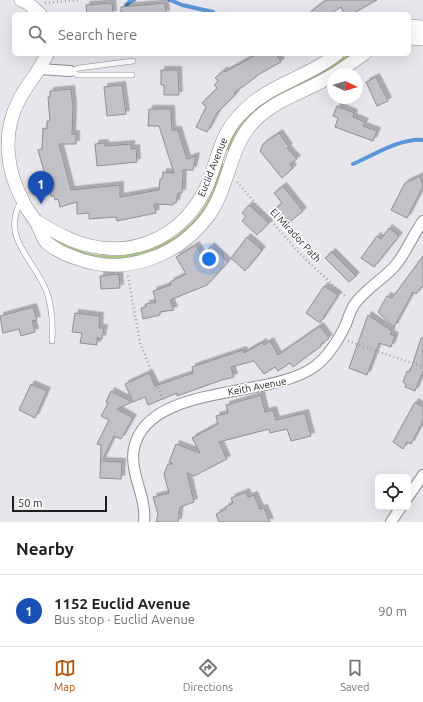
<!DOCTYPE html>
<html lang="en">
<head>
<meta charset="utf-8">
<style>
	body { margin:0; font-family:Ubuntu,sans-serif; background:#f6f6f6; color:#202124 }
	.controls { position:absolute; right:12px; bottom:12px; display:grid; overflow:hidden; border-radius:6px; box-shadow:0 4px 16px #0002 }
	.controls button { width:36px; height:36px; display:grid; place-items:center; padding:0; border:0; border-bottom:1px solid #e0e0e0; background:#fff; color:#202124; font:20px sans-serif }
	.compass { position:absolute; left:327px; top:68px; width:36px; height:36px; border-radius:50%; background:#fff; box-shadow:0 4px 16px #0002; rotate:94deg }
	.scale { position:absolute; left:12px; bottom:10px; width:95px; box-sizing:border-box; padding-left:4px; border:2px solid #1f1f21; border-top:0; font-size:11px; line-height:14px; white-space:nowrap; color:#1f1f21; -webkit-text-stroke:3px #fff; paint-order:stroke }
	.you { position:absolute; left:209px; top:259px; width:14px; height:14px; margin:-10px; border:3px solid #fff; border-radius:50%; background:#1a73e8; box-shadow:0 0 0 6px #1a73e833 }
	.badge { display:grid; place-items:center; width:26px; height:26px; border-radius:50%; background:#b45309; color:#fff; font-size:13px; font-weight:700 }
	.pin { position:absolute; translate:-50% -33px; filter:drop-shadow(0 1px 2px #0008) }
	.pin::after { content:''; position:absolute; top:21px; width:14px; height:12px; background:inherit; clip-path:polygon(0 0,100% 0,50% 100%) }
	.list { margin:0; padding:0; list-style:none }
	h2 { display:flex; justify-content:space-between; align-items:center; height:52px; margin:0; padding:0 16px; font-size:17px }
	h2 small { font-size:13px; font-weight:400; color:#757577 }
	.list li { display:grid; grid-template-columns:26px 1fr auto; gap:12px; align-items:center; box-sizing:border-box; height:72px; padding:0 16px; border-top:1px solid #e0e0e0 }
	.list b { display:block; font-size:15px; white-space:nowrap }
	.list p { margin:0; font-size:13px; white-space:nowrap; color:#757577 }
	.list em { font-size:13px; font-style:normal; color:#757577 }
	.icon { flex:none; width:22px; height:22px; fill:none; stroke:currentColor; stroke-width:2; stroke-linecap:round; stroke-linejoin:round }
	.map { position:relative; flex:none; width:423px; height:522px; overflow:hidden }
	.search { position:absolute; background:#fff; box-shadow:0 4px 16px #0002; left:12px; right:12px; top:12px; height:44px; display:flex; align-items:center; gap:10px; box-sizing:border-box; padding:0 14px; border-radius:6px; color:#757577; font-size:15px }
	.sheet { height:124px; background:#fff }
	nav { display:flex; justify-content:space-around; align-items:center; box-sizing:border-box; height:56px; border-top:1px solid #e0e0e0; background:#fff; font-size:11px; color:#757577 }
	nav a { display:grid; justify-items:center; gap:2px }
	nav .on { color:#b45309 }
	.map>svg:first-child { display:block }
	.green { fill:#acc381 }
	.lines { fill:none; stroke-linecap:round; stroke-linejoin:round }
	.stream { stroke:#5d96d8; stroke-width:4 }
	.building { fill:#c1c1c7; stroke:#8f8f95; filter:url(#shadow) }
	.service-casing { stroke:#8d8e93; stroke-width:6 }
	.minor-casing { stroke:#8d8e93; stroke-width:12 }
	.tertiary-casing { stroke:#8d8e93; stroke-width:14 }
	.path { stroke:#a2a2a6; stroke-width:2.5; stroke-dasharray:1 3; stroke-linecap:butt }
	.service { stroke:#fff; stroke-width:5 }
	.minor { stroke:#fff; stroke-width:10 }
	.tertiary { stroke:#fff; stroke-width:13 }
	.labels { text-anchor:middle; stroke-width:3.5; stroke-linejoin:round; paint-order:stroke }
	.street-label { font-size:10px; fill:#1f1f21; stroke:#fff }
</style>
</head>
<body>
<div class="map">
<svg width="423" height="522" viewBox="0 0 423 522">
	<defs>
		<filter id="shadow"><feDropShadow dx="3.5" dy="-3.5" stdDeviation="0" flood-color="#0004"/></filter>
	</defs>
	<rect width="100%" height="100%" fill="#e6e6ec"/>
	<!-- green -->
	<g class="green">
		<polygon points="349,54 355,54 342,64 281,95 229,151 226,150 233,134 251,111 288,87 314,76"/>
		<path d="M222 163 225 167 209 207 184 234 159 250 123 259 92 257 70 250 50 238C64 244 78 251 93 254 138 262 186 241 208 200 214 189 217 175 222 163Z"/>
	</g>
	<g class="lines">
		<!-- stream -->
		<g class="stream">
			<polyline points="170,0 182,5 213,12"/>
			<polyline points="121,14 129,2 134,0"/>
			<path d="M353 164C374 155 400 138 423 140"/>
		</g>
	</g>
	<!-- building -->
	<g class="building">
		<polygon points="326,0 377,0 352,14 344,14 341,7 330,14 308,14"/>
		<polygon points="112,3 113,14 87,14 86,5"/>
		<polygon points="165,3 166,14 121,14 121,7"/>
		<polygon points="257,54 276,54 281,62 256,76 256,77 234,93 236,94 217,113 207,132 196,127 206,107 202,103 217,88 214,85 218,81 215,78 224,70 225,72"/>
		<polygon points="161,70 178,70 179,95 164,95 164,85 161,85"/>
		<polygon points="376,77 388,101 377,106 366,82"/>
		<polygon points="122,85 126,114 107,116 104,87"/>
		<polygon points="71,89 73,107 72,134 76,134 76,144 59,144 71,190 120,185 120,197 159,190 160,179 162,179 163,172 174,173 159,126 148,126 149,109 171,109 172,130 178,130 187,159 196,156 193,170 183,170 182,193 178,193 176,203 173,203 173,205 154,204 156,213 117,221 116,217 89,219 89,213 77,214 77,202 60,207 58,199 55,200 54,196 51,196 38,150 42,149 43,128 47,129 47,121 50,121 48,97 50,97 50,91"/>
		<polygon points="337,106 354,113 353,117 365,122 363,126 377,131 373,141 335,127 338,118 333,116"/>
		<polygon points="279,133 289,147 287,148 297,159 290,164 293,168 282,178 260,151 263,144"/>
		<polygon points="105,143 105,146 131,144 131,149 136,148 137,162 97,166 95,144"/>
		<polygon points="420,176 423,187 407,218 391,210 405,183"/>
		<polygon points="283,186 303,211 286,225 274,210 282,203 274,193"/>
		<polygon points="249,205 269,223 257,235 242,221 246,216 242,213"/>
		<polygon points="389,228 399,236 374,267 361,258 377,236 381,239"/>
		<polygon points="247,237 262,250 245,271 231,258"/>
		<polygon points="196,245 202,256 211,246 228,262 207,285 170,300 174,310 160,312 160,315 143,319 141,308 146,307 146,304 156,302 153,291 171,285 170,282 186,274 176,257"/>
		<polygon points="332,252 356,276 349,282 325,258"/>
		<polygon points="423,256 423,285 416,294 413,292 394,327 378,312 387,296 392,298"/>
		<polygon points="119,274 120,288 101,289 100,276"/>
		<polygon points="324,286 338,295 320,323 306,313"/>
		<polygon points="33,307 37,320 32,321 35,332 21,336 19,329 3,333 0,316"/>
		<polygon points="75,313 100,316 99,328 104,328 102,339 97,338 97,345 80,343 82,333 72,332"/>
		<polygon points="368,315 392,331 390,334 395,336 391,347 379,343 367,375 349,368"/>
		<polygon points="320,326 329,338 320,345 321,346 293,367 290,363 278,371 275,367 264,374 254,361 231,367 234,377 222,380 177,396 177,393 148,405 145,397 133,402 125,384 149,373 155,386 193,373 192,367 243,350 244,353 263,342 264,345 270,341 278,355"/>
		<polygon points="421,338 423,338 423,371 415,391 405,387 406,384 403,382 407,371 410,372"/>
		<polygon points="31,384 47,391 35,418 19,410"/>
		<polygon points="111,391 132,402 117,409 133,418 121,439 114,436 102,461 122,462 121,479 100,478 101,445 97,444 109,420 101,416 108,403 106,402"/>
		<polygon points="261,395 265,412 273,410 276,420 305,413 311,436 291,441 287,429 270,433 269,429 219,442 227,459 194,476 187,473 194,502 180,507 178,522 156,522 158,514 153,497 169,493 164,474 168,464 173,464 169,462 176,444 200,453 192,438 218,424 216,416 228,413 226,405"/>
		<polygon points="415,402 423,407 423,421 411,444 407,442 403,449 393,442"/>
		<polygon points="246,492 248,497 254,495 260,509 264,508 270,522 219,522 216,514 226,509 225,507 233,503 231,498"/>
	</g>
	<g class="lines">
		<defs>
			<g id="service">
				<polyline points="70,71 79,68 133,61"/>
				<polyline points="70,71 78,75 132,75"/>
				<path d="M22 199C0 238 32 256 46 290 52 305 53 324 52 341"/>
			</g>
			<g id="minor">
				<polyline points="40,69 70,71"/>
				<polyline points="408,497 423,475"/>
				<path d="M144 522C147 497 129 473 134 448 148 383 270 399 314 367 329 356 338 341 346 324 348 318 351 310 354 305 364 290 382 280 394 267 406 254 412 236 423 221"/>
				<polyline points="391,522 401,507"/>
			</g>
			<g id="tertiary">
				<polyline points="21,0 28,3 40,14"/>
				<polyline points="409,26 423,27"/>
				<polyline points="409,38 423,39"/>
				<path d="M47 54C40 71 27 84 19 100 2 132 6 170 23 201 26 209 32 215 36 222 40 228 42 238 47 243 56 250 66 255 76 258 125 277 179 256 209 215 228 188 229 153 249 127 270 100 305 93 333 75"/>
				<polyline points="335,74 364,54"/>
				<path d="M36 221C53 231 71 242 91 246 140 257 184 233 206 188 217 164 219 137 238 117 268 83 304 80 337 54"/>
			</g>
		</defs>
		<!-- service casing -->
		<use href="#service" class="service-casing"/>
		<!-- minor casing -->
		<use href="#minor" class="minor-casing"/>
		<!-- tertiary casing -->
		<use href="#tertiary" class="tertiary-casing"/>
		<!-- path -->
		<g class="path">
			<polyline points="45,3 78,0"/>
			<polyline points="237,182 302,256 346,297"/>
			<polyline points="128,276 140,343 164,402"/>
			<polyline points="348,341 423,367"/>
		</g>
		<!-- service -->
		<use href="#service" class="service"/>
		<!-- minor -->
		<use href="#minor" class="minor"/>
		<!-- tertiary -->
		<use href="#tertiary" class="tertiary"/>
	</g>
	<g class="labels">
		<!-- street labels -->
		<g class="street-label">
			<text transform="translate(212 167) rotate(-68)" y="4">Euclid Avenue</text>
			<text transform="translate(296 235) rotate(47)" y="4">El Mirador Path</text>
			<text transform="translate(257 386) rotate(-11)" y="4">Keith Avenue</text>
		</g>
	</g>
</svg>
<div class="controls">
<button><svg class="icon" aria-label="locate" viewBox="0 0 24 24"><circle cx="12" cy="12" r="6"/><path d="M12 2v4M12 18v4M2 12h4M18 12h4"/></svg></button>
</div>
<svg class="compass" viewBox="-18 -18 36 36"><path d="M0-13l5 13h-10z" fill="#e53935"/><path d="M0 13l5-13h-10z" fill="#757577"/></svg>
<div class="scale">50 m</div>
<div class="you"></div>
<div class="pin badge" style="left:41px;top:204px;background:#1a4fb4">1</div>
<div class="search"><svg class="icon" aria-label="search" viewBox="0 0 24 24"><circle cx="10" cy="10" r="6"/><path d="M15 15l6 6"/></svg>Search here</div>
</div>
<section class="sheet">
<h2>Nearby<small></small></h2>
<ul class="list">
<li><span class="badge" style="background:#1a4fb4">1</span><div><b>1152 Euclid Avenue</b><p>Bus stop · Euclid Avenue</p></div><em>90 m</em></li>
</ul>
</section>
<nav>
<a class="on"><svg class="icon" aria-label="map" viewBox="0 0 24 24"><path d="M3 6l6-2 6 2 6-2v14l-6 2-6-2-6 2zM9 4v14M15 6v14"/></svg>Map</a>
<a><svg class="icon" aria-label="directions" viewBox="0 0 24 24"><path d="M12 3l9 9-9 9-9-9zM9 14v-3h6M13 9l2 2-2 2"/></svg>Directions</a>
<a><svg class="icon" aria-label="saved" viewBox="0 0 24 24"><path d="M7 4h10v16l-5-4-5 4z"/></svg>Saved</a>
</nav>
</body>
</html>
